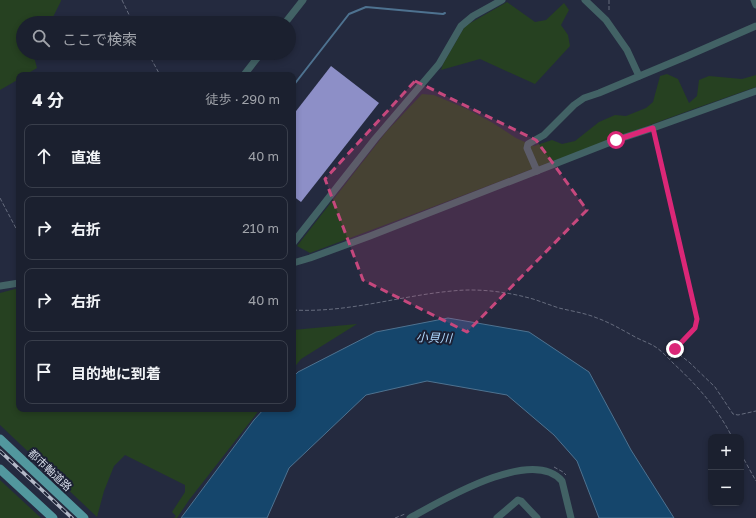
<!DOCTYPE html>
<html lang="ja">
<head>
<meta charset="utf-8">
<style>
	body { margin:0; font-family:"Golos Text","Noto Sans JP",sans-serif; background:#242837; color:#f1f3f6 }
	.controls { position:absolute; right:12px; bottom:12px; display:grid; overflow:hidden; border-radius:8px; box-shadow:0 2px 6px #0003 }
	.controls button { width:36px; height:36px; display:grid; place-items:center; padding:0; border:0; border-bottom:1px solid #393e4b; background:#1b202f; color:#f1f3f6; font:20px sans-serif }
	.stop { position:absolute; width:12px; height:12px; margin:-9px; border:3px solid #db2777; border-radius:50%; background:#fff }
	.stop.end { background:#db2777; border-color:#fff; box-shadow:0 1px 4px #0008 }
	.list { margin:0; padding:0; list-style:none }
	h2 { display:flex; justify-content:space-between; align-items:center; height:52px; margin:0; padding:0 16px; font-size:17px }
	h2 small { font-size:13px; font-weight:400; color:#a0a3aa }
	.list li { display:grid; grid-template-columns:26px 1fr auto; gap:12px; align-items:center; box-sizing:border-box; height:64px; margin:0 8px 8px; padding:0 8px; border:1px solid #393e4b; border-radius:8px }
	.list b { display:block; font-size:15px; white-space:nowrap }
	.list em { font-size:13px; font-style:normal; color:#a0a3aa }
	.icon { flex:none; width:22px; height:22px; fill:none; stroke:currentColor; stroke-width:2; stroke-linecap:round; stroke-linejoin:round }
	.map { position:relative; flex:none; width:756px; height:518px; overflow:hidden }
	.search { position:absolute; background:#1b202f; box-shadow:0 2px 6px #0003; left:16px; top:16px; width:280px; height:44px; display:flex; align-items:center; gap:10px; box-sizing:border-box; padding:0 14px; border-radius:22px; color:#a0a3aa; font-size:15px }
	.panel { position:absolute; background:#1b202f; box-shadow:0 2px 6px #0003; left:16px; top:72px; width:280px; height:340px; border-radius:8px }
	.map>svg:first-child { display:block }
	.green { fill:#264121 }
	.water { fill:#15466c; stroke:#4e7290 }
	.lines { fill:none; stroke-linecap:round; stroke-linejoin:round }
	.stream { stroke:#4e7290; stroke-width:2 }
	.building { fill:#8d8fc7 }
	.path { stroke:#666c7e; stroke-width:1; stroke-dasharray:4 2; stroke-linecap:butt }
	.minor { stroke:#426265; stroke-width:7 }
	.major { stroke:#52979e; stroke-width:9 }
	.rail-casing { stroke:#b4b9c8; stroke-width:3.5 }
	.rail { stroke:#1b2034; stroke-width:2; stroke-dasharray:6; stroke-linecap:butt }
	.route { stroke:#db2777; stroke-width:5 }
	.marked { fill:#c6487d; fill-opacity:0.2; stroke:#c6487d; stroke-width:3; stroke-dasharray:8 5; stroke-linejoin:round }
	.labels { text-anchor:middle; stroke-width:4; stroke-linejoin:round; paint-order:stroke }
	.street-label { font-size:11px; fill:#d2d7e4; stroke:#1b2034 }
	.water-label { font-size:12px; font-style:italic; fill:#b0d9fe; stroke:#1b2034 }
</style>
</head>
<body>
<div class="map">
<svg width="756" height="518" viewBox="0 0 756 518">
	<rect width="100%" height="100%" fill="#242a3f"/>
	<!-- green -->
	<g class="green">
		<polygon points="0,0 61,0 61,1 50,23 23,23 23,53 33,53 37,68 25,75 19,75 19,79 0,90"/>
		<polygon points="507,2 535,22 546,20 564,3 569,10 561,25 568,35 570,46 535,84 480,59 441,70 443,64 465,26"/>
		<path d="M667 74 678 79 689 103 697 96 699 80 709 76 742 79 756 75V87C606 139 459 198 310 253L297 246 386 132 422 94 434 95 467 109 493 123 516 138 534 146 552 140 562 144 575 141 599 122 615 115 626 116 646 108 653 102 660 76Z"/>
		<polygon points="19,288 19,409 260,409 189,500 177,518 174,518 176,516 172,512 185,492 185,485 125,455 114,466 104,491 97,517 0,425 0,293"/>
		<polygon points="357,324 301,359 293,369 293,330"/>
		<polygon points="0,480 41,518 0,518"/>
	</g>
	<!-- water -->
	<polygon class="water" points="448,318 529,332 589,372 631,450 674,518 599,518 577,461 554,435 507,395 427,381 366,395 289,468 267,518 181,518 254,420 264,409 293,409 293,377 298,372 376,332"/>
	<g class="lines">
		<!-- stream -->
		<polyline class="stream" points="293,86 349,14 366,7 443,14 445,13"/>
	</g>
	<!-- building -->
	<polygon class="building" points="331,66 379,103 301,202 293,196 293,115"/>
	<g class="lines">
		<!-- path -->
		<g class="path">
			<polyline points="122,0 133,23"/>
			<polyline points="609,0 609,12"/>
			<polyline points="148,53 160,75"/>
			<polyline points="655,135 697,319 695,328 675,349 676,352 689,362 715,387 733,414 738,415 756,411"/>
			<polyline points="0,198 19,234"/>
			<path d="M293 310C348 313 398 296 452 291 479 288 508 292 533 299 542 302 550 305 559 308 571 311 585 313 597 318 611 323 624 331 637 338 643 341 649 343 654 346 661 350 668 358 674 364 697 385 718 409 732 437"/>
			<polyline points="670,359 675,352"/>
			<polyline points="741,454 756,481"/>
			<polyline points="554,467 563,472 566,475"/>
			<polyline points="395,518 405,514"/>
		</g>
		<!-- minor -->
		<g class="minor">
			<polyline points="585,0 606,20 627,50 639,76"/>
			<polyline points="754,0 756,5"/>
			<polyline points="285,23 303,0"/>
			<polyline points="244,75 261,53"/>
			<polyline points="537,171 527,148 528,144 544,135 574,105 584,98 599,93 685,57 756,26"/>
			<polyline points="293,243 375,139 439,64 461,26 473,16 502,0"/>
			<polyline points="293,263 310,258 370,236 616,140 653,128 756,91"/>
			<polyline points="0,286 19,283"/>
			<path d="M410 518C441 501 532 446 562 481L571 518"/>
			<polyline points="497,518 518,500 521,501 537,518"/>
		</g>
		<!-- major -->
		<g class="major">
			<polyline points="0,439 84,518"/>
			<polyline points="0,469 53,518"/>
		</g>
		<defs>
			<polyline id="rail" points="0,451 72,518"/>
		</defs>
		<!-- rail casing -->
		<use href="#rail" class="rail-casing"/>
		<!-- rail -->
		<use href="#rail" class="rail"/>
	</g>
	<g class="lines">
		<!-- route -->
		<polyline class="route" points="616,140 653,128 697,319 695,328 675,349"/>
	</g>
	<!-- marked area -->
	<path class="marked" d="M415 81 536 140 587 210 467 332 363 280 325 179Z"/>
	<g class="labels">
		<!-- street labels -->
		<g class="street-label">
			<text transform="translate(50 470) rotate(43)" y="4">都市軸道路</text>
		</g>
		<!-- water labels -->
		<g class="water-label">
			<text transform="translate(434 338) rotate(2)" y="4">小貝川</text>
		</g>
	</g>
</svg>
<div class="controls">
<button>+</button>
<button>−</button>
</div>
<div class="stop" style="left:616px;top:140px"></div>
<div class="stop end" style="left:675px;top:349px"></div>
<div class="search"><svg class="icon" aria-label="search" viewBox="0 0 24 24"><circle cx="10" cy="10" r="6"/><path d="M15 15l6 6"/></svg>ここで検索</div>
<section class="panel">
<h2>4 分<small>徒歩 · 290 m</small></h2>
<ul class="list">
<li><svg class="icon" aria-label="ahead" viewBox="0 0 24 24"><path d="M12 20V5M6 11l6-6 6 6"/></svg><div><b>直進</b></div><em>40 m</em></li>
<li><svg class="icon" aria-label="right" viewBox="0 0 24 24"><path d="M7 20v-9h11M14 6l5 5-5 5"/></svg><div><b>右折</b></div><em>210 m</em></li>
<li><svg class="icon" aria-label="right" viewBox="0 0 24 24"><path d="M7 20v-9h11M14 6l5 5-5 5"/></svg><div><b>右折</b></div><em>40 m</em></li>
<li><svg class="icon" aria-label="arrive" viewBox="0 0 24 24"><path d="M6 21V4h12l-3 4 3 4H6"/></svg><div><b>目的地に到着</b></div></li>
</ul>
</section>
</div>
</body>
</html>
